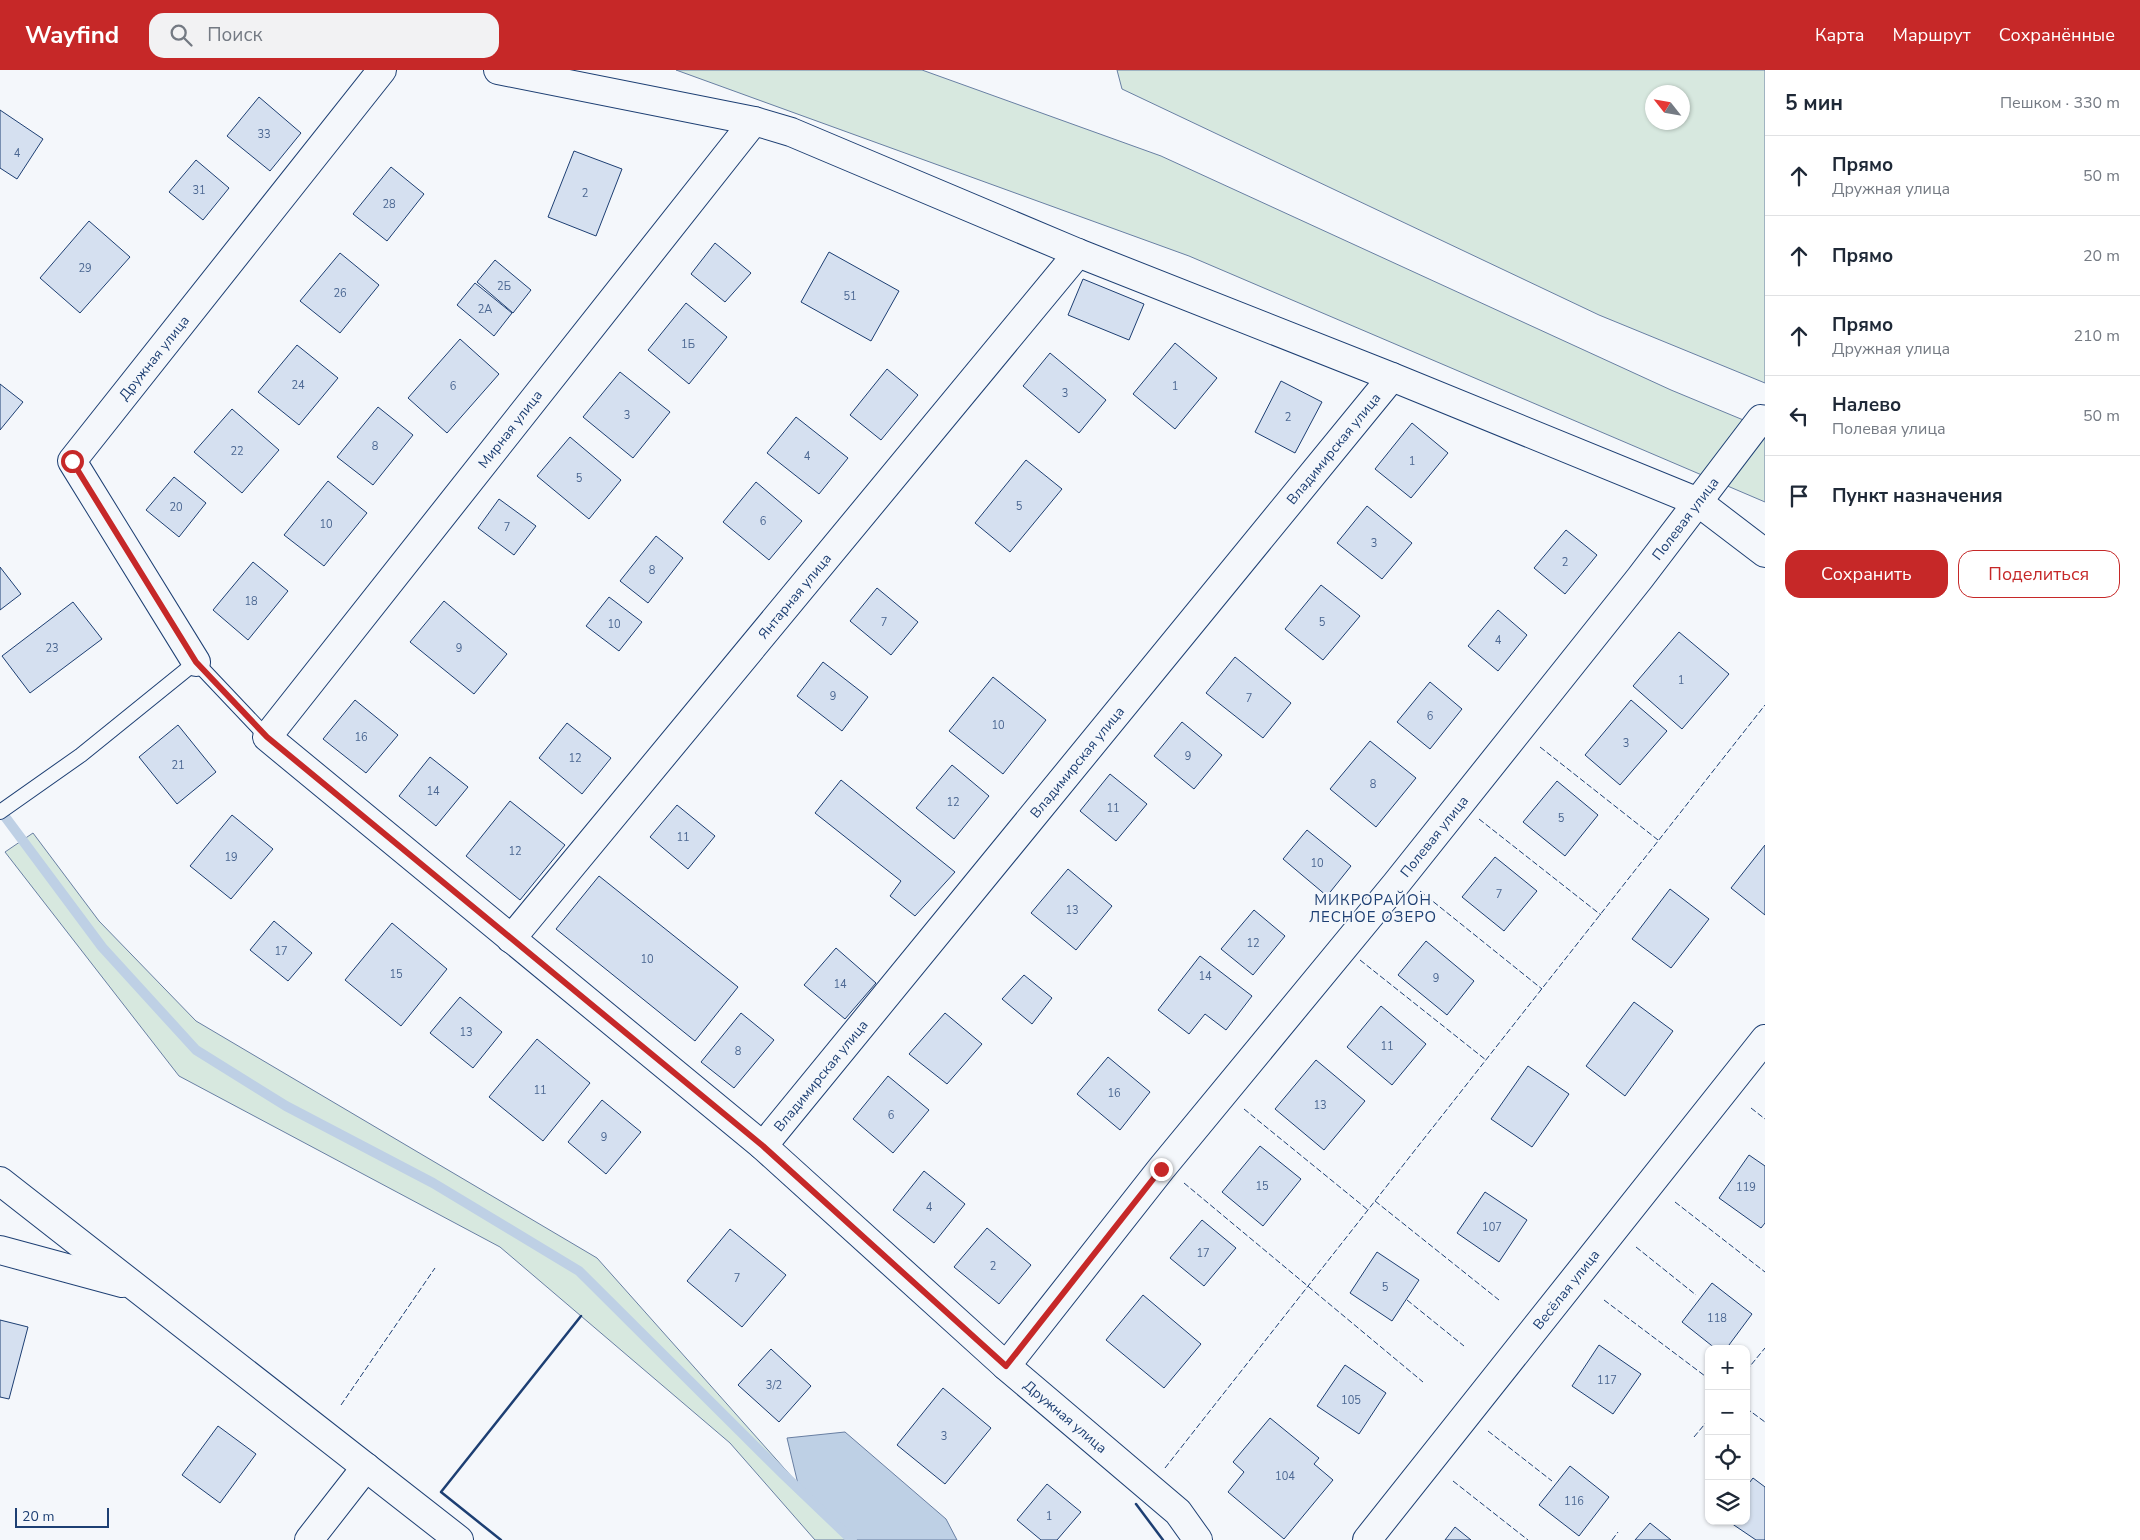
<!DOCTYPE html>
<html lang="ru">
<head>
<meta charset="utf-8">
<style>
	body { margin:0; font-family:"Nunito Sans",sans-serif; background:#f2f2f3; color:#1f2937 }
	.controls { position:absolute; right:15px; bottom:15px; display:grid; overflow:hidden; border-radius:10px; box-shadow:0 1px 4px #0004 }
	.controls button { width:45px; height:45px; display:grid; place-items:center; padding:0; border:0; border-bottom:1px solid #e0e1e3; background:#fff; color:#1f2937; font:25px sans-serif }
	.compass { position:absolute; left:1645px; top:15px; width:45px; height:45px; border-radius:50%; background:#fff; box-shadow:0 1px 4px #0004; rotate:301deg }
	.scale { position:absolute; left:15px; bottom:12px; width:94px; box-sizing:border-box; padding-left:5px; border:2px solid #1d3f73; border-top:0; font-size:14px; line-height:18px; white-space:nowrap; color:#1d3f73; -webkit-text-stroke:4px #f4f7fb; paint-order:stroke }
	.stop { position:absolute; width:15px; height:15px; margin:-11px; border:4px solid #c62828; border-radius:50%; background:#fff }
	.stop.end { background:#c62828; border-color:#fff; box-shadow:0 1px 5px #0008 }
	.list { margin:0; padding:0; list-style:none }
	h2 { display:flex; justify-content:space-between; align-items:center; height:65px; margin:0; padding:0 20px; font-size:21px }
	h2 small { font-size:16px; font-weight:400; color:#747a83 }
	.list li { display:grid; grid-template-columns:32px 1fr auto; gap:15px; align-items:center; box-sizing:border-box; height:80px; padding:0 20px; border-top:1px solid #e0e1e3 }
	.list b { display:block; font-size:19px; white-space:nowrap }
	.list p { margin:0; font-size:16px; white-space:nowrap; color:#747a83 }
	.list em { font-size:16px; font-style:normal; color:#747a83 }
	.actions { display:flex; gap:10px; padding:15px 20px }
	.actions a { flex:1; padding:11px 0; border:1px solid #c62828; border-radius:15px; text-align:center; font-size:18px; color:#c62828 }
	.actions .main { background:#c62828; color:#fff }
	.icon { flex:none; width:28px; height:28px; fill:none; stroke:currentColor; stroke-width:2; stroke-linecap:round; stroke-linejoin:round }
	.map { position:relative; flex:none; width:1765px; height:1470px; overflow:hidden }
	header { display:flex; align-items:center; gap:30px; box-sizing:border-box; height:70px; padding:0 25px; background:#c62828; color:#fff }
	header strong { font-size:24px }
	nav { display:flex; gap:28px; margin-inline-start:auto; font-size:18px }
	.search { width:350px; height:45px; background:#f2f2f3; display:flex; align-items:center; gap:12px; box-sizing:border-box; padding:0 18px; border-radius:15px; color:#747a83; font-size:19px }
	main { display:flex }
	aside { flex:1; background:#fff }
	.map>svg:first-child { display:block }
	.green { fill:#d7e8df; stroke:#687fa3; fill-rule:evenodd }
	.water { fill:#bed0e5; stroke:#687fa3 }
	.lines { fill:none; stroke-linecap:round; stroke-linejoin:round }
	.stream { stroke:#bed0e5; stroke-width:10 }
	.building { fill:#d5e0f0; stroke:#1d3f73 }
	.service-casing { stroke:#1d3f73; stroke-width:16 }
	.minor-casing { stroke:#1d3f73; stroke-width:30 }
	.service { stroke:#f4f7fb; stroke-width:14 }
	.minor { stroke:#f4f7fb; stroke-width:28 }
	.fence { stroke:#1d3f73; stroke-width:1; stroke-dasharray:6 2.5; stroke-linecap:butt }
	.wall { stroke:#1d3f73; stroke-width:2.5 }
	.route { stroke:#c62828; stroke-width:6 }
	.labels { text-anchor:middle; stroke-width:4; stroke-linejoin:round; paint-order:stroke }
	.number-label { font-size:11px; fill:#4b6792 }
	.street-label { font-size:14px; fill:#1d3f73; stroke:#f4f7fb }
	.neighbourhood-label { font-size:15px; letter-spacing:1px; fill:#1d3f73; stroke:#f4f7fb }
</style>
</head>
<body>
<header>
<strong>Wayfind</strong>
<div class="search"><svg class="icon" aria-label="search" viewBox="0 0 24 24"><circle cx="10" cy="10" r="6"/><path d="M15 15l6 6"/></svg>Поиск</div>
<nav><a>Карта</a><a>Маршрут</a><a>Сохранённые</a></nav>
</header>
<main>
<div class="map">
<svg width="1765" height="1470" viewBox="0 0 1765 1470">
	<rect width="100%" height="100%" fill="#f4f7fb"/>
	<!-- green -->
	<g class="green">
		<polygon points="676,0 922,0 1161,86 1671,320 1765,359 1765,432 1189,186"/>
		<path d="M1117 0H1765V313L1599 245 1122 19ZM1652 22H1682V52H1652Z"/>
		<polygon points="33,763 99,851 196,951 597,1188 848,1470 815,1470 730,1373 500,1177 179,1006 5,782"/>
	</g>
	<!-- water -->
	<polygon class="water" points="845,1362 946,1449 957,1470 851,1470 798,1414 787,1368"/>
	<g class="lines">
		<!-- stream -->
		<polyline class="stream" points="0,740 102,877 196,980 286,1036 433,1113 579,1201 784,1405 852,1470"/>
	</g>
	<!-- building -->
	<g class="building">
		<polygon points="259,27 301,63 270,101 227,66"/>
		<polygon points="0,40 43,69 17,109 0,98"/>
		<polygon points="574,81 622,99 596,166 548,147"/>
		<polygon points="196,90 229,118 203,150 169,122"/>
		<polygon points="391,97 424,124 387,171 353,144"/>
		<polygon points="89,151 130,187 80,243 40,208"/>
		<polygon points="715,173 751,203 725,232 691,204"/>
		<polygon points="829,182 899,221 871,271 801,232"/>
		<polygon points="340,183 379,215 340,263 300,231"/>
		<polygon points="495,190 531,220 513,243 477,212"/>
		<polygon points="1083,209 1144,234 1129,270 1068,245"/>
		<polygon points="475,213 512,243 494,266 457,235"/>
		<polygon points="686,233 727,267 689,314 648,280"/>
		<polygon points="460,269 499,304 447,363 408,328"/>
		<polygon points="1175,273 1217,308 1175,359 1133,324"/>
		<polygon points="297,275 338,308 299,355 258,322"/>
		<polygon points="1050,283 1106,330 1079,363 1023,316"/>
		<polygon points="887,299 918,325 881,370 850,345"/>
		<polygon points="620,302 670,342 633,388 583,347"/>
		<polygon points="1281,311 1322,332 1295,383 1255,362"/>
		<polygon points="0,314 23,332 0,360"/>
		<polygon points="378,337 413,365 373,415 337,387"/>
		<polygon points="232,339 279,380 242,423 194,382"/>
		<polygon points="796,347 848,388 819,424 767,383"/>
		<polygon points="1412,353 1448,383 1411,428 1375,399"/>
		<polygon points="570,367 621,410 589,449 537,406"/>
		<polygon points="1026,390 1062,419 1010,482 975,453"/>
		<polygon points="174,407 206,433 179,467 146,440"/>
		<polygon points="328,411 367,443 324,496 284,465"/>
		<polygon points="756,412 802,451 769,490 723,452"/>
		<polygon points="499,429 536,456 514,485 478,458"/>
		<polygon points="1367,436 1412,473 1382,509 1337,473"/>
		<polygon points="1566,460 1597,485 1565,524 1534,498"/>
		<polygon points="656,466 683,488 648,533 620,511"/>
		<polygon points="253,492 288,521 248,570 213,540"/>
		<polygon points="0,497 21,524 0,540"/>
		<polygon points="1321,515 1360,546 1323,590 1285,559"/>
		<polygon points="877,518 918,552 891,585 850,551"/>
		<polygon points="609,527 642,552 619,581 586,556"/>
		<polygon points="444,531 507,584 474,624 410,572"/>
		<polygon points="73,532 102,569 30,623 2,586"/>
		<polygon points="1498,540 1527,565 1498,601 1468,576"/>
		<polygon points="1679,562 1729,604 1682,659 1633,616"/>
		<polygon points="1235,587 1291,633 1263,668 1206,623"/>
		<polygon points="823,592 868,627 842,661 797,626"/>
		<polygon points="993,607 1046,650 1003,704 949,661"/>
		<polygon points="1430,612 1462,639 1430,679 1397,652"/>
		<polygon points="355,630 398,665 366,703 323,669"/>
		<polygon points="1631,630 1667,661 1620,715 1585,685"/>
		<polygon points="1182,652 1222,685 1194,719 1154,686"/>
		<polygon points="567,653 611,688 582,724 539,688"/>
		<polygon points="178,655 216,702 177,734 139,687"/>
		<polygon points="1370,671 1416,708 1376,757 1330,719"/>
		<polygon points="430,687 468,717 436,756 399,726"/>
		<polygon points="952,695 989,726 954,769 916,738"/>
		<polygon points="1110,704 1147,734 1116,771 1080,741"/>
		<polygon points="841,710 955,802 915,846 890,826 901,811 815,743"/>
		<polygon points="1557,711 1598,745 1565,786 1523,752"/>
		<polygon points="510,731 565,775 520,830 466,786"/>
		<polygon points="677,735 715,766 688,799 650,767"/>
		<polygon points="232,745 273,779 231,829 190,796"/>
		<polygon points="1307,760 1351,796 1327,826 1283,789"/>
		<polygon points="1765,775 1765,845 1731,818"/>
		<polygon points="1495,787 1537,821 1504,861 1462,827"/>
		<polygon points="1068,799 1112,836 1076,880 1031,843"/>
		<polygon points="599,806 738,917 695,971 556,859"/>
		<polygon points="1670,819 1709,849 1671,898 1632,869"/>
		<polygon points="1254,840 1285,866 1253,905 1221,879"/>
		<polygon points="274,851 312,883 288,911 250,880"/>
		<polygon points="392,853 447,899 401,956 345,910"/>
		<polygon points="1426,871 1474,911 1447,945 1398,905"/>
		<polygon points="836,878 876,913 845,949 804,915"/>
		<polygon points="1200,886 1252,926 1226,960 1205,944 1189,964 1158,940"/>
		<polygon points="1024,905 1052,928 1032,954 1002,929"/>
		<polygon points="460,927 502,962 473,998 430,963"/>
		<polygon points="1634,932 1673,961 1625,1026 1586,996"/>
		<polygon points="1381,936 1426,974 1392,1015 1347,977"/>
		<polygon points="741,943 774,970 734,1018 701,992"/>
		<polygon points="945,943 982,974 947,1014 909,984"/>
		<polygon points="537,969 590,1013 543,1071 489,1027"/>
		<polygon points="1108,987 1150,1022 1120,1060 1077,1024"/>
		<polygon points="1316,990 1365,1031 1324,1080 1275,1039"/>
		<polygon points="1528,996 1569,1024 1532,1077 1491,1049"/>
		<polygon points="888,1006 929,1040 893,1083 853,1049"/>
		<polygon points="602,1030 641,1062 606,1104 568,1072"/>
		<polygon points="1260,1076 1301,1109 1263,1156 1222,1122"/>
		<polygon points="1749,1085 1765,1096 1765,1153 1761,1158 1719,1128"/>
		<polygon points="924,1101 965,1134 934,1173 893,1140"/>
		<polygon points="1485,1122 1527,1150 1499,1192 1457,1163"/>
		<polygon points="1202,1150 1236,1178 1204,1216 1170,1188"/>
		<polygon points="987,1158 1031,1195 999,1234 954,1197"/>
		<polygon points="730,1159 786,1205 742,1257 687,1211"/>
		<polygon points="1377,1182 1419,1210 1392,1251 1350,1223"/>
		<polygon points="1712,1213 1752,1244 1726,1279 1716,1279 1682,1252"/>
		<polygon points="1143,1225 1201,1274 1164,1318 1106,1270"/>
		<polygon points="0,1250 28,1257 9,1329 0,1327"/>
		<polygon points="1599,1275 1641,1304 1613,1344 1572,1316"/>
		<polygon points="771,1279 811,1316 779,1352 738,1315"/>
		<polygon points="1345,1295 1386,1323 1359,1364 1317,1336"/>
		<polygon points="943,1318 991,1358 945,1414 897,1375"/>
		<polygon points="1270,1348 1319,1388 1314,1394 1333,1410 1284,1469 1228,1422 1244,1402 1233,1392"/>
		<polygon points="218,1356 256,1384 220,1433 182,1405"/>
		<polygon points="1570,1396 1609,1427 1579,1466 1539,1435"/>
		<polygon points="1753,1408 1765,1417 1765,1470 1756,1470 1728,1451 1746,1451 1746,1417"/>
		<polygon points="1047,1414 1081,1442 1057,1470 1041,1470 1017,1450"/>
		<polygon points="1650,1453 1671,1470 1635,1470"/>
		<polygon points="1455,1457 1471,1470 1445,1470"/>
	</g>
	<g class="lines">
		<defs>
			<polyline id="service" points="0,742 81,685 196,592 267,667"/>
			<g id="minor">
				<polyline points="498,0 754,51 791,62 1078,183 1392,307 1698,432 1765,483"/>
				<path id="s1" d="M754 51 267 667 763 1076 1006 1296 1178 1442 1198 1470"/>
				<path id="s2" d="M196 592 72 391 382 0"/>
				<path id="s3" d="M511 869 1078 183"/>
				<path id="s4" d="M763 1076 1392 307"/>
				<polyline points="0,1111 459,1470"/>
				<polyline points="0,1180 122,1213"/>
				<path id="s5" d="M1006 1296 1161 1099 1396 814 1640 508 1761 349 1765 350"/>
				<polyline points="309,1470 366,1397"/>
				<path id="s6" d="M1367 1470 1765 969"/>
			</g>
		</defs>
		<!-- service casing -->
		<use href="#service" class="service-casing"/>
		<!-- minor casing -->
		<use href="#minor" class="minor-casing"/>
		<!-- service -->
		<use href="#service" class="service"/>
		<!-- minor -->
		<use href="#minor" class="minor"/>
		<!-- fence -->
		<g class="fence">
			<polyline points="1540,677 1658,770"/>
			<polyline points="1479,749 1601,845"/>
			<polyline points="1420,821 1542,919"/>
			<polyline points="1360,890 1486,990"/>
			<polyline points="1751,1038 1765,1049"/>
			<polyline points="1244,1039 1368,1140"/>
			<polyline points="1184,1113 1423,1312"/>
			<polyline points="1375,1131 1499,1230"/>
			<polyline points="1675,1132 1765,1202"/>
			<polyline points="1636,1177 1696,1225"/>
			<polyline points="1407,1230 1464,1276"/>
			<polyline points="1604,1230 1709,1309"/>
			<polyline points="1746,1301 1765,1278"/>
			<polyline points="341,1335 435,1198"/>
			<polyline points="1746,1338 1765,1352"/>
			<polyline points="1488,1361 1552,1411"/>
			<polyline points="1694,1367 1709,1349"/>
			<polyline points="1165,1398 1765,635"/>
			<polyline points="1453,1411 1528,1470"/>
			<polyline points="1612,1470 1618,1462"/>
		</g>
		<!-- wall -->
		<g class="wall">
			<polyline points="1136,1434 1163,1470"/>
			<polyline points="501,1470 441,1422 581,1246"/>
		</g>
	</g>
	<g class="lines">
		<!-- route -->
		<polyline class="route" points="72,391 196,592 267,667 763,1076 1006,1296 1161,1099"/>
	</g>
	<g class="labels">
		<!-- number labels -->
		<g class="number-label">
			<text x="264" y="68">33</text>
			<text x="17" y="87">4</text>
			<text x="199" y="124">31</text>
			<text x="585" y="127">2</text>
			<text x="389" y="138">28</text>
			<text x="85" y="202">29</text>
			<text x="504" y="220">2Б</text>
			<text x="340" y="227">26</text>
			<text x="850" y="230">51</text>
			<text x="485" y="243">2А</text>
			<text x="688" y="278">1Б</text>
			<text x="298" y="319">24</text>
			<text x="453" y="320">6</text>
			<text x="1175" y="320">1</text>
			<text x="1065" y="327">3</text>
			<text x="627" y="349">3</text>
			<text x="1288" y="351">2</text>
			<text x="375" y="380">8</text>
			<text x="237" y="385">22</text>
			<text x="807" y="390">4</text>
			<text x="1412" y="395">1</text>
			<text x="579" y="412">5</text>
			<text x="1019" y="440">5</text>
			<text x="176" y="441">20</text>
			<text x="763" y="455">6</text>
			<text x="326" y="458">10</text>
			<text x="507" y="461">7</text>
			<text x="1374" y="477">3</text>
			<text x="1565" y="496">2</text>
			<text x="652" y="504">8</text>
			<text x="251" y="535">18</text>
			<text x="884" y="556">7</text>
			<text x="1322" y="556">5</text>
			<text x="614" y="558">10</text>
			<text x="1498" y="574">4</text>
			<text x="52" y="582">23</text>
			<text x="459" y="582">9</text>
			<text x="1681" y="614">1</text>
			<text x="833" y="630">9</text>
			<text x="1249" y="632">7</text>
			<text x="1430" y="650">6</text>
			<text x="998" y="659">10</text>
			<text x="361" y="671">16</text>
			<text x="1626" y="677">3</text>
			<text x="1188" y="690">9</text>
			<text x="575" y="692">12</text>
			<text x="178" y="699">21</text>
			<text x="1373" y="718">8</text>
			<text x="433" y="725">14</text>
			<text x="953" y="736">12</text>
			<text x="1113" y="742">11</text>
			<text x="1561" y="752">5</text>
			<text x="683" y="771">11</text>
			<text x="515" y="785">12</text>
			<text x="231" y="791">19</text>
			<text x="1317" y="797">10</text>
			<text x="1499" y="828">7</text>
			<text x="1072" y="844">13</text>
			<text x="1253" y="877">12</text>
			<text x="281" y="885">17</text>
			<text x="647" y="893">10</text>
			<text x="396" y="908">15</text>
			<text x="1205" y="910">14</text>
			<text x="1436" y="912">9</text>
			<text x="840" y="918">14</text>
			<text x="466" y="966">13</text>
			<text x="1387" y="980">11</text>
			<text x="738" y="985">8</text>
			<text x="540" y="1024">11</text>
			<text x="1114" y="1027">16</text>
			<text x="1320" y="1039">13</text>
			<text x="891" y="1049">6</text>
			<text x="604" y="1071">9</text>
			<text x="1262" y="1120">15</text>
			<text x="1746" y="1121">119</text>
			<text x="929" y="1141">4</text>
			<text x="1492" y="1161">107</text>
			<text x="1203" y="1187">17</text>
			<text x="993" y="1200">2</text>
			<text x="737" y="1212">7</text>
			<text x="1385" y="1221">5</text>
			<text x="1717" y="1252">118</text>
			<text x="1607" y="1314">117</text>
			<text x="774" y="1319">3/2</text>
			<text x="1351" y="1334">105</text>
			<text x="944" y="1370">3</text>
			<text x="1285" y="1410">104</text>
			<text x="1574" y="1435">116</text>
			<text x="1049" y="1450">1</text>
		</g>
		<!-- street labels -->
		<g class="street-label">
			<text dy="5" stroke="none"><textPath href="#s2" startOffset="368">Дружная улица</textPath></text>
			<text transform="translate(510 359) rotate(-52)" y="5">Мирная улица</text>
			<text dy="5" stroke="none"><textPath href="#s4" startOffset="901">Владимирская улица</textPath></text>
			<text dy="5" stroke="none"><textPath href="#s5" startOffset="1086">Полевая улица</textPath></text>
			<text dy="5" stroke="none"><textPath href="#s3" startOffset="445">Янтарная улица</textPath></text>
			<text dy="5" stroke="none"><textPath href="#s4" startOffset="496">Владимирская улица</textPath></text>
			<text dy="5" stroke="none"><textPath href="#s5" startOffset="681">Полевая улица</textPath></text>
			<text dy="5" stroke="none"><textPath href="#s4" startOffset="91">Владимирская улица</textPath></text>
			<text dy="5" stroke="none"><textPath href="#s6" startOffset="320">Весёлая улица</textPath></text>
			<text dy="5" stroke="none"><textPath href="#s1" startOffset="1834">Дружная улица</textPath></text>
		</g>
		<!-- neighbourhood labels -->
		<g class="neighbourhood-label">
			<text x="1373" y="835">МИКРОРАЙОН<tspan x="1373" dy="17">ЛЕСНОЕ ОЗЕРО</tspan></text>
		</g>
	</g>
</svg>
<div class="controls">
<button>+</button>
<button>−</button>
<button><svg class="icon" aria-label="locate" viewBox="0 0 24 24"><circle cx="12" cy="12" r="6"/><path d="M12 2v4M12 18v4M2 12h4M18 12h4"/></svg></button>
<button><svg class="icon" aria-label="layers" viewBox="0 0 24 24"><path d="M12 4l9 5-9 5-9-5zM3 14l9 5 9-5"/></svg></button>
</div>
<svg class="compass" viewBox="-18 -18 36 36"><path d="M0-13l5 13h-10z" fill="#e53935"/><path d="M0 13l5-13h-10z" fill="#747a83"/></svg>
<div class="scale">20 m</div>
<div class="stop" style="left:72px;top:391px"></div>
<div class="stop end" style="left:1161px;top:1099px"></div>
</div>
<aside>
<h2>5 мин<small>Пешком · 330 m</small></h2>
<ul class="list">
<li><svg class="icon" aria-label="ahead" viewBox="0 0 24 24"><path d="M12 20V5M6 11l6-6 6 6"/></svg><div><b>Прямо</b><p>Дружная улица</p></div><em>50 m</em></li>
<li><svg class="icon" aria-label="ahead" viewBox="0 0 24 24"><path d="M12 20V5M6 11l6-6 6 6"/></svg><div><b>Прямо</b></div><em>20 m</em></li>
<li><svg class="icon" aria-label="ahead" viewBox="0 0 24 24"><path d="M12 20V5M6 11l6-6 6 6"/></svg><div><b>Прямо</b><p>Дружная улица</p></div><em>210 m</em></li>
<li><svg class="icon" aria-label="left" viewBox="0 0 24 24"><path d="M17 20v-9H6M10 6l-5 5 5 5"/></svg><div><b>Налево</b><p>Полевая улица</p></div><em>50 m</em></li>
<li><svg class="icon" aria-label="arrive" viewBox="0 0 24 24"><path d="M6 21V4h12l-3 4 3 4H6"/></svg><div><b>Пункт назначения</b></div></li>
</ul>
<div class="actions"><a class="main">Сохранить</a><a>Поделиться</a></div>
</aside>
</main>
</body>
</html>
